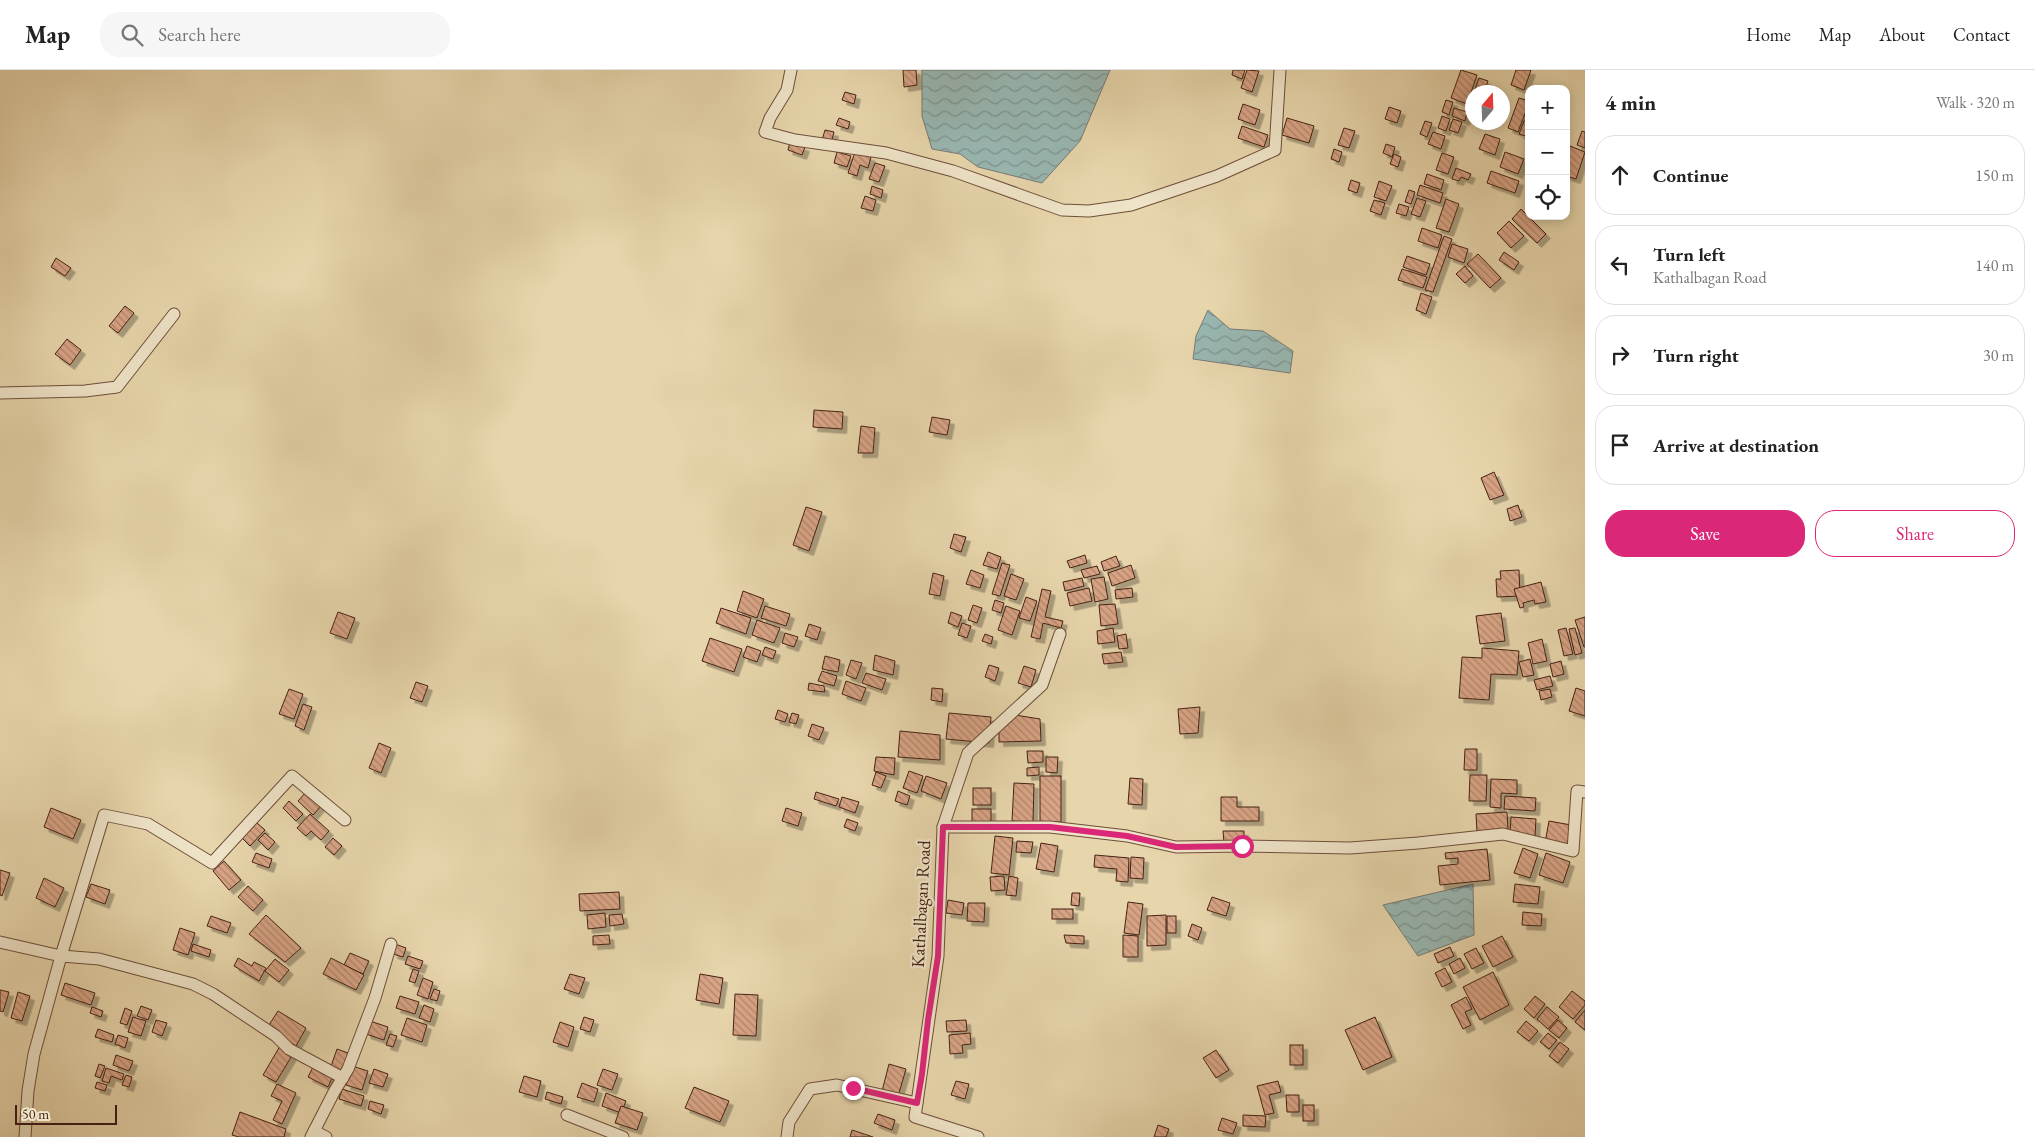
<!DOCTYPE html>
<html lang="en">
<head>
<meta charset="utf-8">
<style>
	body { margin:0; font-family:"EB Garamond",serif; background:#f6f6f6; color:#222 }
	.controls { position:absolute; right:15px; top:15px; display:grid; overflow:hidden; border-radius:10px; box-shadow:0 2px 12px #0003 }
	.controls button { width:45px; height:45px; display:grid; place-items:center; padding:0; border:0; border-bottom:1px solid #e0e0e0; background:#fff; color:#222; font:25px sans-serif }
	.compass { position:absolute; left:1465px; top:15px; width:45px; height:45px; border-radius:50%; background:#fff; box-shadow:0 2px 12px #0003; rotate:19deg }
	.scale { position:absolute; left:15px; bottom:12px; width:102px; box-sizing:border-box; padding-left:5px; border:2px solid #452114; border-top:0; font-size:14px; line-height:18px; white-space:nowrap; color:#452114; -webkit-text-stroke:4px #efe4c8; paint-order:stroke }
	.stop { position:absolute; width:15px; height:15px; margin:-11px; border:4px solid #db2777; border-radius:50%; background:#fff }
	.stop.end { background:#db2777; border-color:#fff; box-shadow:0 1px 5px #0008 }
	.list { margin:0; padding:0; list-style:none }
	h2 { display:flex; justify-content:space-between; align-items:center; height:65px; margin:0; padding:0 20px; font-size:21px }
	h2 small { font-size:16px; font-weight:400; color:#767676 }
	.list li { display:grid; grid-template-columns:32px 1fr auto; gap:15px; align-items:center; box-sizing:border-box; height:80px; margin:0 10px 10px; padding:0 10px; border:1px solid #e0e0e0; border-radius:20px }
	.list b { display:block; font-size:19px; white-space:nowrap }
	.list p { margin:0; font-size:16px; white-space:nowrap; color:#767676 }
	.list em { font-size:16px; font-style:normal; color:#767676 }
	.actions { display:flex; gap:10px; padding:15px 20px }
	.actions a { flex:1; padding:11px 0; border:1px solid #db2777; border-radius:20px; text-align:center; font-size:18px; color:#db2777 }
	.actions .main { background:#db2777; color:#fff }
	.icon { flex:none; width:28px; height:28px; fill:none; stroke:currentColor; stroke-width:2; stroke-linecap:round; stroke-linejoin:round }
	.map { position:relative; flex:none; width:1585px; height:1067px; overflow:hidden }
	header { display:flex; align-items:center; gap:30px; box-sizing:border-box; height:70px; padding:0 25px; background:#fff; border-bottom:1px solid #e0e0e0 }
	header strong { font-size:24px }
	nav { display:flex; gap:28px; margin-inline-start:auto; font-size:18px }
	.search { width:350px; height:45px; background:#f6f6f6; display:flex; align-items:center; gap:12px; box-sizing:border-box; padding:0 18px; border-radius:20px; color:#767676; font-size:19px }
	main { display:flex }
	aside { flex:1; background:#fff }
	.map>svg:first-child { display:block }
	.water { fill:url(#water-waves); stroke:#777b73 }
	.building { fill:url(#building-back-hatch); stroke:#452114; filter:url(#shadow) }
	.lines { fill:none; stroke-linecap:round; stroke-linejoin:round }
	.minor-casing { stroke:#6e4e3a; stroke-width:13 }
	.minor { stroke:#efe4c8; stroke-width:11 }
	.route { stroke:#db2777; stroke-width:6 }
	.labels { text-anchor:middle; stroke-width:4.5; stroke-linejoin:round; paint-order:stroke }
	.street-label { font-size:18px; fill:#452114; stroke:#efe4c8 }
</style>
</head>
<body>
<header>
<strong>Map</strong>
<div class="search"><svg class="icon" aria-label="search" viewBox="0 0 24 24"><circle cx="10" cy="10" r="6"/><path d="M15 15l6 6"/></svg>Search here</div>
<nav><a>Home</a><a>Map</a><a>About</a><a>Contact</a></nav>
</header>
<main>
<div class="map">
<svg width="1585" height="1067" viewBox="0 0 1585 1067">
	<defs>
		<pattern id="water-waves" width="16" height="10" patternUnits="userSpaceOnUse" patternTransform="scale(1.25)"><rect width="16" height="10" fill="#98b7b2"/><path d="M0 5q4-4 8 0t8 0" fill="none" stroke="#7e9490"/></pattern>
		<pattern id="building-back-hatch" width="6" height="6" patternUnits="userSpaceOnUse" patternTransform="scale(1.25)"><rect width="6" height="6" fill="#d8a485"/><path d="M-1 5l2 2M0 0l6 6M5-1l2 2" fill="none" stroke="#b1856c"/></pattern>
		<filter id="shadow"><feDropShadow dx="4.5" dy="4.5" stdDeviation="0" flood-color="#0004"/></filter>
	</defs>
	<rect width="100%" height="100%" fill="#e7d5ab"/>
	<filter id="stains"><feTurbulence type="fractalNoise" baseFrequency=".004" numOctaves="4"/><feColorMatrix values="0 0 0 0 .2 0 0 0 0 .09 0 0 0 0 .02 0 0 0 .5 -.17"/></filter>
	<radialGradient id="worn" r=".72"><stop offset=".6" stop-color="#630" stop-opacity="0"/><stop offset="1" stop-color="#630" stop-opacity=".3"/></radialGradient>
	<!-- water -->
	<g class="water">
		<polygon points="922,0 1110,0 1080,71 1042,113 978,97 960,84 932,79 922,46"/>
		<polygon points="1208,240 1230,259 1263,261 1293,281 1290,303 1193,289 1196,266"/>
		<polygon points="1473,814 1474,865 1418,886 1383,835"/>
	</g>
	<!-- building -->
	<g class="building">
		<polygon points="903,0 916,0 917,15 904,17"/>
		<polygon points="1233,0 1245,0 1242,9 1232,5"/>
		<polygon points="1247,0 1259,1 1252,22 1241,18"/>
		<polygon points="1461,0 1477,5 1467,34 1451,28"/>
		<polygon points="1516,0 1531,0 1524,20 1511,15"/>
		<polygon points="1479,8 1488,11 1484,22 1474,22"/>
		<polygon points="845,22 856,25 854,34 842,30"/>
		<polygon points="1519,28 1529,31 1529,33 1518,62 1508,58"/>
		<polygon points="1446,30 1453,32 1449,45 1442,42"/>
		<polygon points="1243,34 1260,40 1255,55 1238,49"/>
		<polygon points="1389,37 1401,41 1397,53 1385,49"/>
		<polygon points="1454,38 1467,42 1465,51 1452,46"/>
		<polygon points="1442,46 1450,49 1446,61 1438,58"/>
		<polygon points="839,48 850,52 848,59 836,55"/>
		<polygon points="1287,48 1314,56 1309,73 1282,65"/>
		<polygon points="1453,49 1462,52 1458,63 1449,60"/>
		<polygon points="1425,51 1432,53 1427,67 1420,64"/>
		<polygon points="1524,51 1529,53 1526,66 1519,64"/>
		<polygon points="1242,56 1268,65 1264,77 1238,68"/>
		<polygon points="1344,58 1355,61 1349,78 1338,75"/>
		<polygon points="825,60 834,62 831,73 822,70"/>
		<polygon points="1582,61 1585,62 1585,78 1577,75"/>
		<polygon points="1433,62 1445,66 1441,79 1428,74"/>
		<polygon points="1485,64 1500,69 1495,85 1479,79"/>
		<polygon points="790,72 805,77 802,85 788,80"/>
		<polygon points="1386,74 1395,77 1392,87 1383,83"/>
		<polygon points="1570,76 1585,82 1576,109 1566,106 1566,86"/>
		<polygon points="1334,79 1342,82 1339,92 1331,89"/>
		<polygon points="837,82 851,86 847,97 834,93"/>
		<polygon points="855,82 871,87 868,98 860,95 857,106 848,103"/>
		<polygon points="1505,82 1524,89 1518,104 1500,97"/>
		<polygon points="1442,83 1454,87 1448,104 1436,100"/>
		<polygon points="1394,84 1401,87 1398,97 1390,94"/>
		<polygon points="875,93 885,96 879,112 869,109"/>
		<polygon points="1456,98 1471,104 1468,110 1461,107 1459,111 1452,109"/>
		<polygon points="1491,101 1519,111 1515,123 1487,113"/>
		<polygon points="1427,104 1444,110 1441,120 1424,114"/>
		<polygon points="1351,110 1360,113 1357,123 1348,120"/>
		<polygon points="1379,111 1392,116 1386,131 1374,127"/>
		<polygon points="1420,115 1443,123 1440,133 1417,125"/>
		<polygon points="872,116 883,120 881,128 870,124"/>
		<polygon points="1409,120 1415,122 1411,134 1405,132"/>
		<polygon points="865,126 876,130 873,141 861,138"/>
		<polygon points="1417,128 1426,131 1420,147 1411,144"/>
		<polygon points="1446,129 1459,134 1449,162 1436,158"/>
		<polygon points="1374,130 1385,133 1381,145 1370,141"/>
		<polygon points="1399,134 1409,137 1406,146 1396,143"/>
		<polygon points="1521,139 1546,164 1537,173 1512,149"/>
		<polygon points="1509,151 1524,166 1511,178 1497,163"/>
		<polygon points="1422,158 1442,165 1438,178 1418,171"/>
		<polygon points="1444,166 1452,169 1433,222 1425,220"/>
		<polygon points="1452,174 1468,179 1464,193 1448,187"/>
		<polygon points="1504,182 1519,192 1514,200 1499,190"/>
		<polygon points="1478,184 1501,208 1490,218 1467,194"/>
		<polygon points="1407,186 1430,194 1426,205 1403,197"/>
		<polygon points="56,188 71,198 65,206 51,197"/>
		<polygon points="1465,196 1473,206 1465,213 1456,204"/>
		<polygon points="1402,199 1427,207 1423,218 1398,210"/>
		<polygon points="1421,223 1432,227 1426,244 1416,240"/>
		<polygon points="125,236 134,243 118,263 109,256"/>
		<polygon points="67,269 81,280 70,295 55,284"/>
		<polygon points="814,340 843,342 842,359 813,357"/>
		<polygon points="932,347 950,350 947,365 929,362"/>
		<polygon points="861,356 875,358 873,383 858,383"/>
		<polygon points="1494,402 1504,425 1490,430 1481,408"/>
		<polygon points="1518,435 1522,447 1510,451 1507,439"/>
		<polygon points="806,437 822,442 809,481 793,475"/>
		<polygon points="954,464 966,467 961,482 950,478"/>
		<polygon points="988,482 1001,487 997,499 983,495"/>
		<polygon points="1085,485 1087,493 1070,498 1067,491"/>
		<polygon points="1116,486 1120,496 1104,501 1101,492"/>
		<polygon points="1002,493 1010,495 1000,526 992,524"/>
		<polygon points="1131,495 1135,508 1112,516 1108,503"/>
		<polygon points="1097,496 1100,504 1084,508 1081,500"/>
		<polygon points="971,500 984,505 980,518 966,514"/>
		<polygon points="1519,500 1520,526 1497,527 1496,509 1501,509 1500,501"/>
		<polygon points="933,503 944,506 940,526 929,524"/>
		<polygon points="1011,504 1024,509 1016,530 1004,526"/>
		<polygon points="1104,507 1108,529 1095,532 1091,509"/>
		<polygon points="1082,508 1084,516 1065,521 1063,512"/>
		<polygon points="1541,512 1546,532 1535,534 1534,530 1523,533 1524,537 1520,538 1514,519"/>
		<polygon points="1089,518 1092,531 1070,536 1067,523"/>
		<polygon points="1132,518 1133,527 1116,529 1115,520"/>
		<polygon points="1042,519 1051,521 1045,547 1063,551 1061,558 1043,553 1040,569 1031,567"/>
		<polygon points="743,521 764,529 757,548 737,541"/>
		<polygon points="1026,527 1037,531 1030,551 1019,548"/>
		<polygon points="995,530 1004,533 1001,543 992,540"/>
		<polygon points="1115,534 1118,554 1101,556 1099,535"/>
		<polygon points="973,535 982,538 977,553 968,550"/>
		<polygon points="765,536 790,544 786,556 761,548"/>
		<polygon points="1006,536 1020,541 1012,565 998,560"/>
		<polygon points="721,538 751,548 746,564 716,553"/>
		<polygon points="338,542 355,548 347,569 330,563"/>
		<polygon points="951,542 962,546 958,557 948,553"/>
		<polygon points="1501,543 1505,571 1480,574 1476,546"/>
		<polygon points="1585,547 1585,577 1584,577 1575,550"/>
		<polygon points="757,550 780,558 774,573 752,565"/>
		<polygon points="962,553 971,556 967,568 958,565"/>
		<polygon points="809,554 821,558 817,570 805,566"/>
		<polygon points="1113,558 1115,572 1098,574 1097,561"/>
		<polygon points="1566,558 1573,584 1564,586 1558,560"/>
		<polygon points="1575,558 1582,583 1575,585 1569,559"/>
		<polygon points="785,563 798,567 794,577 782,573"/>
		<polygon points="985,564 993,567 991,574 982,571"/>
		<polygon points="1126,564 1128,578 1119,579 1117,566"/>
		<polygon points="710,568 742,579 734,602 702,591"/>
		<polygon points="1542,569 1547,591 1533,594 1528,573"/>
		<polygon points="747,576 761,581 757,592 743,587"/>
		<polygon points="765,577 776,581 773,589 762,585"/>
		<polygon points="1482,578 1519,581 1517,605 1491,604 1489,630 1459,628 1462,587 1482,588"/>
		<polygon points="1121,582 1123,592 1104,594 1102,584"/>
		<polygon points="875,585 895,591 893,605 873,600"/>
		<polygon points="825,586 840,590 838,602 822,599"/>
		<polygon points="1530,589 1534,605 1523,607 1519,592"/>
		<polygon points="851,590 862,593 856,609 846,605"/>
		<polygon points="1561,591 1564,604 1553,607 1550,594"/>
		<polygon points="989,595 999,598 995,611 985,607"/>
		<polygon points="1024,596 1036,600 1031,617 1018,613"/>
		<polygon points="822,601 837,606 834,616 818,611"/>
		<polygon points="866,603 886,609 882,620 862,613"/>
		<polygon points="1550,606 1553,616 1537,620 1534,610"/>
		<polygon points="846,611 866,618 861,631 842,624"/>
		<polygon points="416,612 428,616 422,632 410,628"/>
		<polygon points="809,613 824,616 825,622 808,620"/>
		<polygon points="932,618 943,619 942,632 931,630"/>
		<polygon points="1576,618 1585,621 1585,646 1569,641"/>
		<polygon points="289,619 303,624 294,649 279,644"/>
		<polygon points="1550,619 1552,627 1541,630 1539,621"/>
		<polygon points="303,634 312,637 304,660 295,656"/>
		<polygon points="1200,637 1198,663 1180,664 1178,639"/>
		<polygon points="778,640 788,644 785,652 775,649"/>
		<polygon points="792,643 799,645 796,654 789,652"/>
		<polygon points="949,643 991,647 989,673 946,669"/>
		<polygon points="1015,645 1040,649 1041,671 999,672 999,660"/>
		<polygon points="812,654 824,658 819,670 808,666"/>
		<polygon points="900,661 940,665 940,690 898,687"/>
		<polygon points="379,673 391,678 381,703 369,698"/>
		<polygon points="1465,679 1477,679 1477,700 1464,700"/>
		<polygon points="1027,681 1043,681 1043,692 1028,693"/>
		<polygon points="876,687 895,688 894,705 874,701"/>
		<polygon points="1046,687 1058,687 1057,703 1046,702"/>
		<polygon points="1039,697 1039,705 1027,706 1027,698"/>
		<polygon points="909,701 923,706 917,723 903,718"/>
		<polygon points="876,702 886,706 881,718 872,715"/>
		<polygon points="1470,705 1487,705 1486,731 1469,731"/>
		<polygon points="926,706 947,713 941,729 921,721"/>
		<rect x="1040" y="706" width="21" height="46"/>
		<polygon points="1130,708 1143,709 1142,735 1128,734"/>
		<polygon points="1491,709 1517,710 1517,724 1501,723 1501,738 1490,737"/>
		<polygon points="1014,713 1034,714 1033,752 1012,751"/>
		<rect x="973" y="718" width="18" height="17"/>
		<polygon points="307,721 322,735 313,745 298,731"/>
		<polygon points="898,721 910,726 907,735 895,731"/>
		<polygon points="816,722 839,729 836,736 814,729"/>
		<polygon points="1505,726 1536,728 1535,741 1504,739"/>
		<polygon points="842,727 859,732 855,743 839,737"/>
		<polygon points="1221,727 1237,727 1237,737 1259,737 1259,751 1221,751"/>
		<polygon points="289,731 303,744 296,751 283,738"/>
		<polygon points="51,738 81,750 73,769 44,757"/>
		<polygon points="786,738 802,743 798,756 782,751"/>
		<rect x="972" y="739" width="19" height="14"/>
		<polygon points="1507,742 1508,760 1477,762 1476,744"/>
		<polygon points="310,744 329,761 321,770 311,761 306,766 297,758"/>
		<polygon points="1511,747 1536,749 1535,766 1510,764"/>
		<polygon points="847,749 858,753 855,761 844,757"/>
		<polygon points="1549,751 1571,755 1567,777 1545,773"/>
		<polygon points="257,753 265,760 250,776 242,768"/>
		<polygon points="1223,761 1244,761 1244,773 1224,773"/>
		<polygon points="265,763 275,772 268,780 258,770"/>
		<polygon points="995,766 1013,768 1009,805 991,803"/>
		<polygon points="333,768 342,776 334,785 325,777"/>
		<polygon points="1017,771 1033,772 1031,783 1016,782"/>
		<polygon points="1041,773 1058,776 1054,802 1036,799"/>
		<polygon points="1523,778 1538,784 1530,808 1514,803"/>
		<polygon points="1487,779 1490,810 1440,815 1438,796 1458,794 1458,788 1446,789 1445,783"/>
		<polygon points="256,783 272,789 269,798 252,792"/>
		<polygon points="1546,783 1570,792 1563,813 1539,805"/>
		<polygon points="1095,785 1129,788 1128,812 1116,811 1117,799 1094,797"/>
		<polygon points="1131,787 1144,788 1143,809 1130,808"/>
		<polygon points="224,791 241,810 229,820 213,801"/>
		<polygon points="0,800 10,803 2,826 0,825"/>
		<polygon points="1004,806 1005,820 991,821 990,807"/>
		<polygon points="1009,806 1018,808 1016,826 1006,825"/>
		<polygon points="44,808 64,818 55,837 36,828"/>
		<polygon points="91,814 110,820 105,834 86,827"/>
		<polygon points="1515,814 1540,817 1538,834 1513,832"/>
		<polygon points="248,816 263,830 253,841 238,827"/>
		<polygon points="619,822 620,839 580,841 579,824"/>
		<polygon points="1072,823 1080,823 1079,836 1071,835"/>
		<polygon points="1212,827 1230,833 1226,846 1207,840"/>
		<polygon points="948,830 964,833 962,845 946,843"/>
		<polygon points="1128,832 1143,834 1139,865 1124,863"/>
		<polygon points="968,833 985,833 984,852 967,851"/>
		<rect x="1052" y="839" width="21" height="10"/>
		<polygon points="1523,842 1542,844 1541,856 1522,855"/>
		<polygon points="605,843 606,857 588,859 587,845"/>
		<polygon points="622,844 624,854 610,856 609,845"/>
		<polygon points="266,845 301,878 285,892 249,864"/>
		<polygon points="1166,845 1166,875 1147,876 1147,846"/>
		<polygon points="211,846 231,853 227,863 207,856"/>
		<rect x="1167" y="846" width="9" height="17"/>
		<polygon points="1192,854 1202,858 1198,870 1188,866"/>
		<polygon points="180,858 195,863 188,885 173,880"/>
		<polygon points="609,865 610,874 593,875 593,866"/>
		<polygon points="1064,865 1084,866 1084,874 1066,873"/>
		<polygon points="1123,865 1138,866 1138,887 1123,887"/>
		<polygon points="1502,866 1513,887 1493,897 1482,876"/>
		<polygon points="193,874 211,880 209,887 191,881"/>
		<polygon points="395,874 406,878 403,887 393,884"/>
		<polygon points="1450,877 1454,886 1438,893 1434,884"/>
		<polygon points="1476,878 1484,893 1472,899 1464,884"/>
		<polygon points="350,883 369,891 363,904 344,895"/>
		<polygon points="408,886 423,891 420,899 405,894"/>
		<polygon points="238,888 252,896 254,892 266,898 259,911 234,896"/>
		<polygon points="331,888 364,905 356,920 323,904"/>
		<polygon points="1460,888 1465,898 1454,904 1449,894"/>
		<polygon points="275,889 289,900 279,912 265,901"/>
		<polygon points="1445,898 1452,912 1442,917 1435,903"/>
		<polygon points="413,899 419,901 415,913 409,911"/>
		<polygon points="1493,902 1509,935 1480,950 1463,917"/>
		<polygon points="570,904 585,908 579,924 564,919"/>
		<polygon points="700,904 723,908 719,934 696,930"/>
		<polygon points="423,908 433,912 428,929 417,925"/>
		<polygon points="65,913 95,923 91,935 61,925"/>
		<polygon points="434,919 440,921 437,931 430,929"/>
		<polygon points="0,920 9,922 3,942 0,941"/>
		<polygon points="1572,921 1585,931 1585,935 1573,949 1559,937"/>
		<polygon points="18,922 30,926 22,951 11,948"/>
		<polygon points="735,924 758,925 756,966 733,965"/>
		<polygon points="400,926 419,932 415,944 396,938"/>
		<polygon points="1535,926 1545,934 1534,948 1524,939"/>
		<polygon points="1466,927 1472,939 1465,942 1471,955 1463,959 1451,935"/>
		<polygon points="424,935 434,939 430,952 419,948"/>
		<polygon points="141,936 152,940 148,950 137,946"/>
		<polygon points="92,937 103,941 101,947 90,943"/>
		<polygon points="1547,937 1559,947 1548,959 1537,949"/>
		<polygon points="125,938 132,941 127,955 120,953"/>
		<polygon points="1585,940 1585,960 1575,952"/>
		<polygon points="278,941 306,958 296,976 267,958"/>
		<polygon points="133,947 146,951 141,966 128,962"/>
		<polygon points="584,947 594,950 590,962 580,959"/>
		<polygon points="1375,947 1392,987 1363,1000 1345,960"/>
		<polygon points="407,948 427,955 422,972 401,965"/>
		<polygon points="156,950 167,953 162,966 152,962"/>
		<polygon points="966,950 967,961 947,962 946,951"/>
		<polygon points="1558,950 1567,958 1559,968 1549,960"/>
		<polygon points="370,951 388,957 384,970 366,964"/>
		<polygon points="1526,951 1538,961 1529,971 1517,962"/>
		<polygon points="560,952 574,957 568,977 553,972"/>
		<polygon points="98,959 114,965 112,972 95,967"/>
		<polygon points="970,963 971,974 962,975 963,983 950,984 949,965"/>
		<polygon points="1548,963 1557,970 1549,979 1540,972"/>
		<polygon points="390,964 397,966 393,977 386,975"/>
		<polygon points="118,965 128,968 125,978 115,974"/>
		<polygon points="1560,972 1569,979 1558,993 1549,986"/>
		<rect x="1290" y="975" width="13" height="20"/>
		<polygon points="280,976 293,984 276,1012 263,1005"/>
		<polygon points="337,979 348,983 342,1003 330,999"/>
		<polygon points="1216,980 1229,1000 1216,1008 1203,988"/>
		<polygon points="116,985 133,991 129,1001 113,995"/>
		<polygon points="99,994 105,996 100,1008 95,1006"/>
		<polygon points="889,994 906,999 897,1030 881,1025"/>
		<polygon points="352,996 368,1001 362,1020 346,1015"/>
		<polygon points="313,997 333,1006 328,1017 308,1007"/>
		<polygon points="106,998 124,1004 122,1010 111,1006 109,1013 102,1011"/>
		<polygon points="374,999 388,1004 383,1017 369,1013"/>
		<polygon points="603,999 618,1004 612,1020 597,1015"/>
		<polygon points="126,1005 132,1007 129,1017 122,1015"/>
		<polygon points="524,1006 541,1011 537,1027 519,1022"/>
		<polygon points="956,1011 969,1014 965,1029 951,1025"/>
		<polygon points="1278,1011 1281,1022 1269,1025 1274,1043 1265,1045 1257,1016"/>
		<polygon points="97,1012 107,1015 105,1021 95,1018"/>
		<polygon points="582,1013 598,1019 594,1032 577,1027"/>
		<polygon points="277,1014 296,1023 282,1054 273,1050 282,1031 271,1026"/>
		<polygon points="694,1017 729,1031 720,1052 685,1038"/>
		<polygon points="342,1019 364,1026 361,1036 339,1029"/>
		<polygon points="547,1022 563,1027 561,1034 545,1029"/>
		<polygon points="606,1023 626,1031 621,1043 602,1036"/>
		<polygon points="1286,1025 1299,1025 1299,1042 1287,1042"/>
		<polygon points="370,1031 384,1035 381,1044 368,1039"/>
		<rect x="1303" y="1035" width="11" height="16"/>
		<polygon points="621,1036 643,1043 637,1060 615,1053"/>
		<polygon points="240,1042 286,1059 284,1067 239,1067 232,1065"/>
		<polygon points="878,1044 895,1050 892,1060 874,1053"/>
		<polygon points="1243,1045 1266,1046 1265,1057 1243,1056"/>
		<polygon points="1222,1048 1237,1053 1233,1064 1218,1060"/>
		<polygon points="1158,1055 1169,1059 1166,1067 1154,1067"/>
		<polygon points="852,1060 873,1067 850,1067"/>
	</g>
	<g class="lines">
		<defs>
			<g id="minor">
				<polyline points="791,0 787,20 770,48 765,62 795,70 886,83 953,101 1062,140 1089,141 1131,135 1217,106 1275,80 1280,0"/>
				<polyline points="0,323 85,321 117,317 174,244"/>
				<polyline points="943,757 1050,757 1127,766 1176,777 1243,776 1350,778 1418,773 1503,764 1573,781 1577,721 1585,722"/>
				<polyline points="0,872 61,886 104,745 148,754 212,793 292,706 345,750"/>
				<polyline points="567,1045 623,1067"/>
				<polyline points="314,1061 326,1067"/>
				<polyline points="25,1067 28,1021 34,984 61,886 99,889 193,914 213,924 276,966 289,979 343,1008"/>
				<polyline points="311,1067 334,1022 348,999 375,928 391,874"/>
				<polyline points="787,1067 789,1052 810,1019 837,1015 917,1033"/>
				<polyline points="978,1067 915,1047 938,886 943,757 968,683 1042,615 1060,564"/>
			</g>
		</defs>
		<!-- minor casing -->
		<use href="#minor" class="minor-casing"/>
		<!-- minor -->
		<use href="#minor" class="minor"/>
	</g>
	<g class="lines">
		<!-- route -->
		<polyline class="route" points="853,1018 917,1033 922,1004 928,950 938,886 943,757 1050,757 1127,766 1176,777 1242,776"/>
	</g>
	<g class="labels">
		<!-- street labels -->
		<g class="street-label">
			<text transform="translate(921 834) rotate(-87)" y="6">Kathalbagan Road</text>
		</g>
	</g>
	<rect width="100%" height="100%" filter="url(#stains)"/>
	<rect width="100%" height="100%" fill="url(#worn)"/>
</svg>
<div class="controls">
<button>+</button>
<button>−</button>
<button><svg class="icon" aria-label="locate" viewBox="0 0 24 24"><circle cx="12" cy="12" r="6"/><path d="M12 2v4M12 18v4M2 12h4M18 12h4"/></svg></button>
</div>
<svg class="compass" viewBox="-18 -18 36 36"><path d="M0-13l5 13h-10z" fill="#e53935"/><path d="M0 13l5-13h-10z" fill="#767676"/></svg>
<div class="scale">50 m</div>
<div class="stop" style="left:1242px;top:776px"></div>
<div class="stop end" style="left:853px;top:1018px"></div>
</div>
<aside>
<h2>4 min<small>Walk · 320 m</small></h2>
<ul class="list">
<li><svg class="icon" aria-label="ahead" viewBox="0 0 24 24"><path d="M12 20V5M6 11l6-6 6 6"/></svg><div><b>Continue</b></div><em>150 m</em></li>
<li><svg class="icon" aria-label="left" viewBox="0 0 24 24"><path d="M17 20v-9H6M10 6l-5 5 5 5"/></svg><div><b>Turn left</b><p>Kathalbagan Road</p></div><em>140 m</em></li>
<li><svg class="icon" aria-label="right" viewBox="0 0 24 24"><path d="M7 20v-9h11M14 6l5 5-5 5"/></svg><div><b>Turn right</b></div><em>30 m</em></li>
<li><svg class="icon" aria-label="arrive" viewBox="0 0 24 24"><path d="M6 21V4h12l-3 4 3 4H6"/></svg><div><b>Arrive at destination</b></div></li>
</ul>
<div class="actions"><a class="main">Save</a><a>Share</a></div>
</aside>
</main>
</body>
</html>
